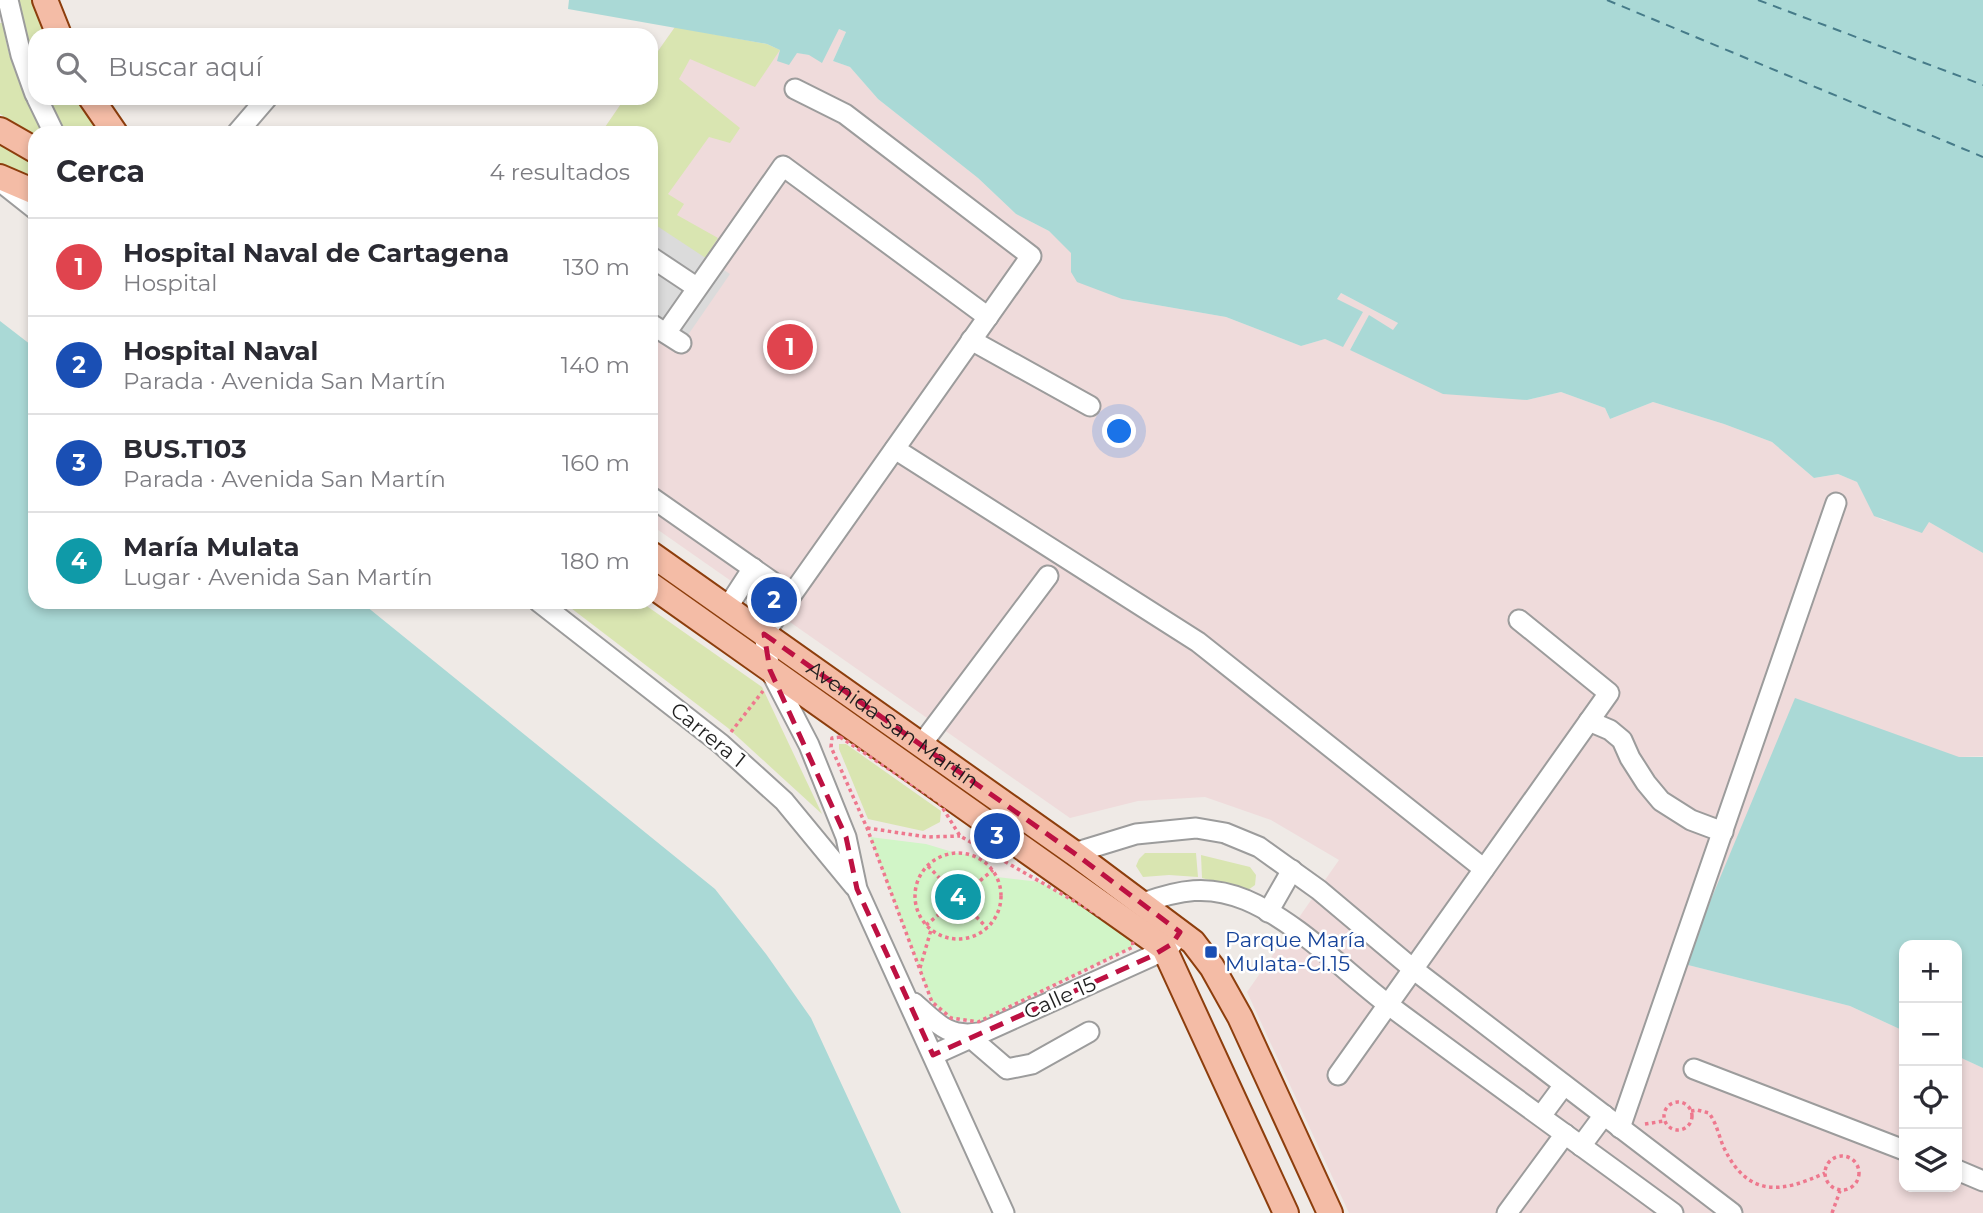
<!DOCTYPE html>
<html lang="es">
<head>
<meta charset="utf-8">
<style>
	body { margin:0; font-family:Montserrat,sans-serif; background:#f2f2f3; color:#2b2b33 }
	.controls { position:absolute; right:21px; bottom:21px; display:grid; overflow:hidden; border-radius:14px; box-shadow:0 4px 10px #0003 }
	.controls button { width:63px; height:63px; display:grid; place-items:center; padding:0; border:0; border-bottom:2px solid #e1e1e2; background:#fff; color:#2b2b33; font:35px sans-serif }
	.you { position:absolute; left:1120px; top:432px; width:24px; height:24px; margin:-18px; border:5px solid #fff; border-radius:50%; background:#1a73e8; box-shadow:0 0 0 10px #1a73e833 }
	.badge { display:grid; place-items:center; width:46px; height:46px; border-radius:50%; background:#db2777; color:#fff; font-size:23px; font-weight:700 }
	.pin { position:absolute; translate:-50% -50%; border:4px solid #fff; box-shadow:0 2px 7px #0006 }
	.list { margin:0; padding:0; list-style:none }
	h2 { display:flex; justify-content:space-between; align-items:center; height:91px; margin:0; padding:0 28px; font-size:30px }
	h2 small { font-size:23px; font-weight:400; color:#7c7c81 }
	.list li { display:grid; grid-template-columns:46px 1fr auto; gap:21px; align-items:center; box-sizing:border-box; height:98px; padding:0 28px; border-top:2px solid #e1e1e2 }
	.list b { display:block; font-size:26px; white-space:nowrap }
	.list p { margin:0; font-size:23px; white-space:nowrap; color:#7c7c81 }
	.list em { font-size:23px; font-style:normal; color:#7c7c81 }
	.icon { flex:none; width:38px; height:38px; fill:none; stroke:currentColor; stroke-width:2; stroke-linecap:round; stroke-linejoin:round }
	.map { position:relative; flex:none; width:1983px; height:1213px; overflow:hidden }
	.search { position:absolute; background:#fff; box-shadow:0 4px 10px #0003; left:28px; top:28px; width:630px; height:77px; display:flex; align-items:center; gap:18px; box-sizing:border-box; padding:0 24px; border-radius:21px; color:#7c7c81; font-size:26px }
	.panel { position:absolute; background:#fff; box-shadow:0 4px 10px #0003; left:28px; top:126px; width:630px; height:483px; border-radius:21px }
	.map>svg:first-child { display:block }
	.military { fill:#efdbdb }
	.grass { fill:#d9e5b1 }
	.park { fill:#d1f5c7 }
	.parking { fill:#dbdbdb }
	.water { fill:#aad9d6 }
	.lines { fill:none; stroke-linecap:round; stroke-linejoin:round }
	.ferry { stroke:#467b89; stroke-width:2; stroke-dasharray:9 7; stroke-linecap:butt }
	.minor-casing { stroke:#9c9c9c; stroke-width:23 }
	.major-casing { stroke:#8d3e0d; stroke-width:28 }
	.path { stroke:#ee788e; stroke-width:3.5; stroke-dasharray:3.5 3.5; stroke-linecap:butt }
	.minor { stroke:#fff; stroke-width:19 }
	.major { stroke:#f4bca6; stroke-width:24 }
	.marked { fill:none; stroke:#bd1142; stroke-width:5; stroke-dasharray:14 9; stroke-linejoin:round }
	.transit-dot { fill:#1a4fb4; stroke:#fff; stroke-width:2.5 }
	.labels { text-anchor:middle; stroke-width:5; stroke-linejoin:round; paint-order:stroke }
	.street-label { font-size:21px; fill:#1f1f1f; stroke:#fff }
	.transit-label { font-size:21px; fill:#164399; stroke:#fff; text-anchor:start }
</style>
</head>
<body>
<div class="map">
<svg width="1983" height="1213" viewBox="0 0 1983 1213">
	<rect width="100%" height="100%" fill="#efeae6"/>
	<!-- military -->
	<polygon class="military" points="675,27 809,55 839,29 846,32 833,61 850,67 878,99 978,178 1016,214 1049,231 1122,299 1226,317 1301,346 1325,339 1342,346 1337,299 1341,293 1398,323 1393,331 1369,316 1350,350 1527,400 1561,392 1605,408 1610,419 1653,402 1724,424 1772,442 1814,478 1838,474 1857,482 1875,516 1884,521 1929,522 1983,553 1983,756 1959,757 1684,964 1850,1006 1904,1031 1904,1187 1957,1187 1957,1056 1983,1068 1983,1213 1349,1213 1247,992 1339,860 1271,820 1205,797 1138,801 1070,818 651,525 651,133 601,133 625,98 651,98 651,61"/>
	<!-- grass -->
	<g class="grass">
		<polygon points="17,0 34,0 45,35 35,35 35,82"/>
		<path d="M0 23H3C8 66 26 96 45 133H35V135L0 114Z"/>
		<polygon points="675,27 767,44 780,50 755,87 690,59 679,79 740,128 730,143 709,137 668,194 684,204 677,215 718,238 704,260 651,223 651,133 601,133 625,98 651,98 651,61"/>
		<polygon points="43,98 77,98 102,133 64,133"/>
		<polygon points="0,142 35,162 35,182 15,174 0,163"/>
		<polygon points="563,602 641,602 762,687 822,814 728,728"/>
		<polygon points="839,744 846,744 941,811 940,822 923,831 868,819 839,749"/>
		<polygon points="1145,853 1196,853 1198,877 1169,875 1143,877 1136,866 1139,859"/>
		<polygon points="1201,855 1250,867 1256,875 1255,885 1248,890 1202,878"/>
	</g>
	<!-- park -->
	<polygon class="park" points="870,837 926,844 956,853 975,856 985,862 997,877 1040,882 1132,934 1133,947 978,1022 951,1018 932,1002"/>
	<!-- parking -->
	<polygon class="parking" points="651,222 730,274 679,348 651,330"/>
	<!-- water -->
	<g class="water">
		<polygon points="569,0 1983,0 1983,553 1929,522 1922,533 1874,516 1857,482 1838,474 1814,478 1772,442 1724,424 1653,402 1610,419 1605,408 1561,392 1527,400 1443,394 1350,350 1369,315 1393,330 1398,323 1341,293 1337,299 1363,312 1343,347 1325,339 1301,346 1226,317 1122,299 1077,282 1071,272 1071,253 1049,231 1016,214 978,178 878,99 850,67 833,61 846,32 839,29 822,63 809,55 797,53 789,65 777,61 780,50 767,44 568,9"/>
		<polygon points="0,321 35,348 35,602 361,602 715,889 766,954 811,1018 901,1213 0,1213"/>
		<polygon points="1795,698 1959,757 1983,757 1983,1068 1957,1056 1957,945 1904,945 1904,1031 1850,1006 1684,964"/>
	</g>
	<g class="lines">
		<!-- ferry -->
		<g class="ferry">
			<polyline points="1607,0 1983,157"/>
			<polyline points="1758,0 1983,85"/>
		</g>
		<defs>
			<g id="minor">
				<polyline points="8,0 21,55 35,94"/>
				<polyline points="795,89 845,114 1031,256 764,634 770,670 809,745 846,837 857,889 1004,1213"/>
				<polyline points="37,98 54,133"/>
				<polyline points="237,133 267,98"/>
				<polyline points="6,186 35,209"/>
				<polyline points="651,257 696,287"/>
				<polyline points="651,324 681,343"/>
				<polyline points="666,333 783,166 988,317"/>
				<polyline points="971,340 1090,406"/>
				<polyline points="895,449 1198,642 1484,869"/>
				<polyline points="651,497 791,595"/>
				<polyline points="539,602 721,744 784,801 854,886"/>
				<polyline points="727,608 753,568"/>
				<polyline points="1589,721 1610,730 1622,740 1630,758 1646,783 1661,801 1691,820 1723,832"/>
				<polyline points="921,745 1048,576"/>
				<polyline points="1074,853 1136,834 1196,828 1225,833 1259,847 1319,890 1413,969 1732,1213"/>
				<path d="M1143 903C1179 890 1208 884 1246 900 1298 922 1345 972 1390 1006 1484 1076 1579 1144 1673 1213"/>
				<polyline points="1268,912 1292,870"/>
				<path d="M914 1003C936 1022 947 1038 978 1033"/>
				<polyline points="971,1038 1007,1069 1032,1064 1089,1032"/>
				<polyline points="933,1055 1152,956 1172,944 1175,940"/>
				<polyline points="1694,1069 1904,1150"/>
				<polyline points="1338,1075 1609,693 1519,620"/>
				<polyline points="1541,1116 1564,1085"/>
				<polyline points="1620,1128 1836,503"/>
				<polyline points="1581,1146 1604,1115"/>
				<polyline points="1957,1170 1983,1181"/>
				<polyline points="1507,1213 1565,1134"/>
			</g>
			<g id="major">
				<polyline points="45,0 59,35"/>
				<polyline points="91,98 115,133"/>
				<polyline points="0,130 35,150"/>
				<polyline points="0,177 35,192"/>
				<path id="s1" d="M651 554 1074 853 1193 942 1212 967 1240 1017 1330 1213"/>
				<polyline points="651,585 1164,948 1286,1213"/>
			</g>
		</defs>
		<!-- minor casing -->
		<use href="#minor" class="minor-casing"/>
		<!-- major casing -->
		<use href="#major" class="major-casing"/>
		<!-- path -->
		<g class="path">
			<polyline points="731,732 763,691"/>
			<polygon points="840,737 939,802 960,836 1132,934 1133,947 978,1022 951,1018 932,1002 867,828 831,747 832,738"/>
			<polyline points="867,828 927,837 960,836"/>
			<circle cx="958" cy="896" r="43"/>
			<polyline points="928,866 987,928"/>
			<polyline points="926,925 993,870"/>
			<polyline points="920,968 931,930"/>
			<circle cx="1678" cy="1116" r="14"/>
			<path d="M1691 1111 1697 1110 1709 1113C1717 1124 1719 1137 1724 1148 1748 1198 1782 1193 1825 1173"/>
			<polyline points="1645,1124 1664,1121"/>
			<circle cx="1842" cy="1173" r="17"/>
			<polyline points="1832,1213 1840,1191"/>
		</g>
		<!-- minor -->
		<use href="#minor" class="minor"/>
		<!-- major -->
		<use href="#major" class="major"/>
	</g>
	<!-- marked area -->
	<path class="marked" d="M764 634 1074 853 1180 932 1172 944 1152 956 933 1055 857 889 846 837 770 670Z"/>
	<!-- markers -->
	<rect class="transit-dot" x="1204" y="945" width="14" height="14" rx="3.5"/>
	<g class="labels">
		<!-- street labels -->
		<g class="street-label">
			<text dy="7" stroke="none"><textPath href="#s1" startOffset="296">Avenida San Martín</textPath></text>
			<text transform="translate(708 735) rotate(39)" y="7">Carrera 1</text>
			<text transform="translate(1060 998) rotate(-24)" y="7">Calle 15</text>
		</g>
		<!-- transit labels -->
		<g class="transit-label">
			<text x="1225" y="947">Parque María<tspan x="1225" dy="24">Mulata-Cl.15</tspan></text>
		</g>
	</g>
</svg>
<div class="controls">
<button>+</button>
<button>−</button>
<button><svg class="icon" aria-label="locate" viewBox="0 0 24 24"><circle cx="12" cy="12" r="6"/><path d="M12 2v4M12 18v4M2 12h4M18 12h4"/></svg></button>
<button><svg class="icon" aria-label="layers" viewBox="0 0 24 24"><path d="M12 4l9 5-9 5-9-5zM3 14l9 5 9-5"/></svg></button>
</div>
<div class="you"></div>
<div class="pin badge" style="left:790px;top:347px;background:#e0444e">1</div>
<div class="pin badge" style="left:774px;top:600px;background:#1a4fb4">2</div>
<div class="pin badge" style="left:997px;top:836px;background:#1a4fb4">3</div>
<div class="pin badge" style="left:958px;top:897px;background:#0f9aa8">4</div>
<div class="search"><svg class="icon" aria-label="search" viewBox="0 0 24 24"><circle cx="10" cy="10" r="6"/><path d="M15 15l6 6"/></svg>Buscar aquí</div>
<section class="panel">
<h2>Cerca<small>4 resultados</small></h2>
<ul class="list">
<li><span class="badge" style="background:#e0444e">1</span><div><b>Hospital Naval de Cartagena</b><p>Hospital</p></div><em>130 m</em></li>
<li><span class="badge" style="background:#1a4fb4">2</span><div><b>Hospital Naval</b><p>Parada · Avenida San Martín</p></div><em>140 m</em></li>
<li><span class="badge" style="background:#1a4fb4">3</span><div><b>BUS.T103</b><p>Parada · Avenida San Martín</p></div><em>160 m</em></li>
<li><span class="badge" style="background:#0f9aa8">4</span><div><b>María Mulata</b><p>Lugar · Avenida San Martín</p></div><em>180 m</em></li>
</ul>
</section>
</div>
</body>
</html>
